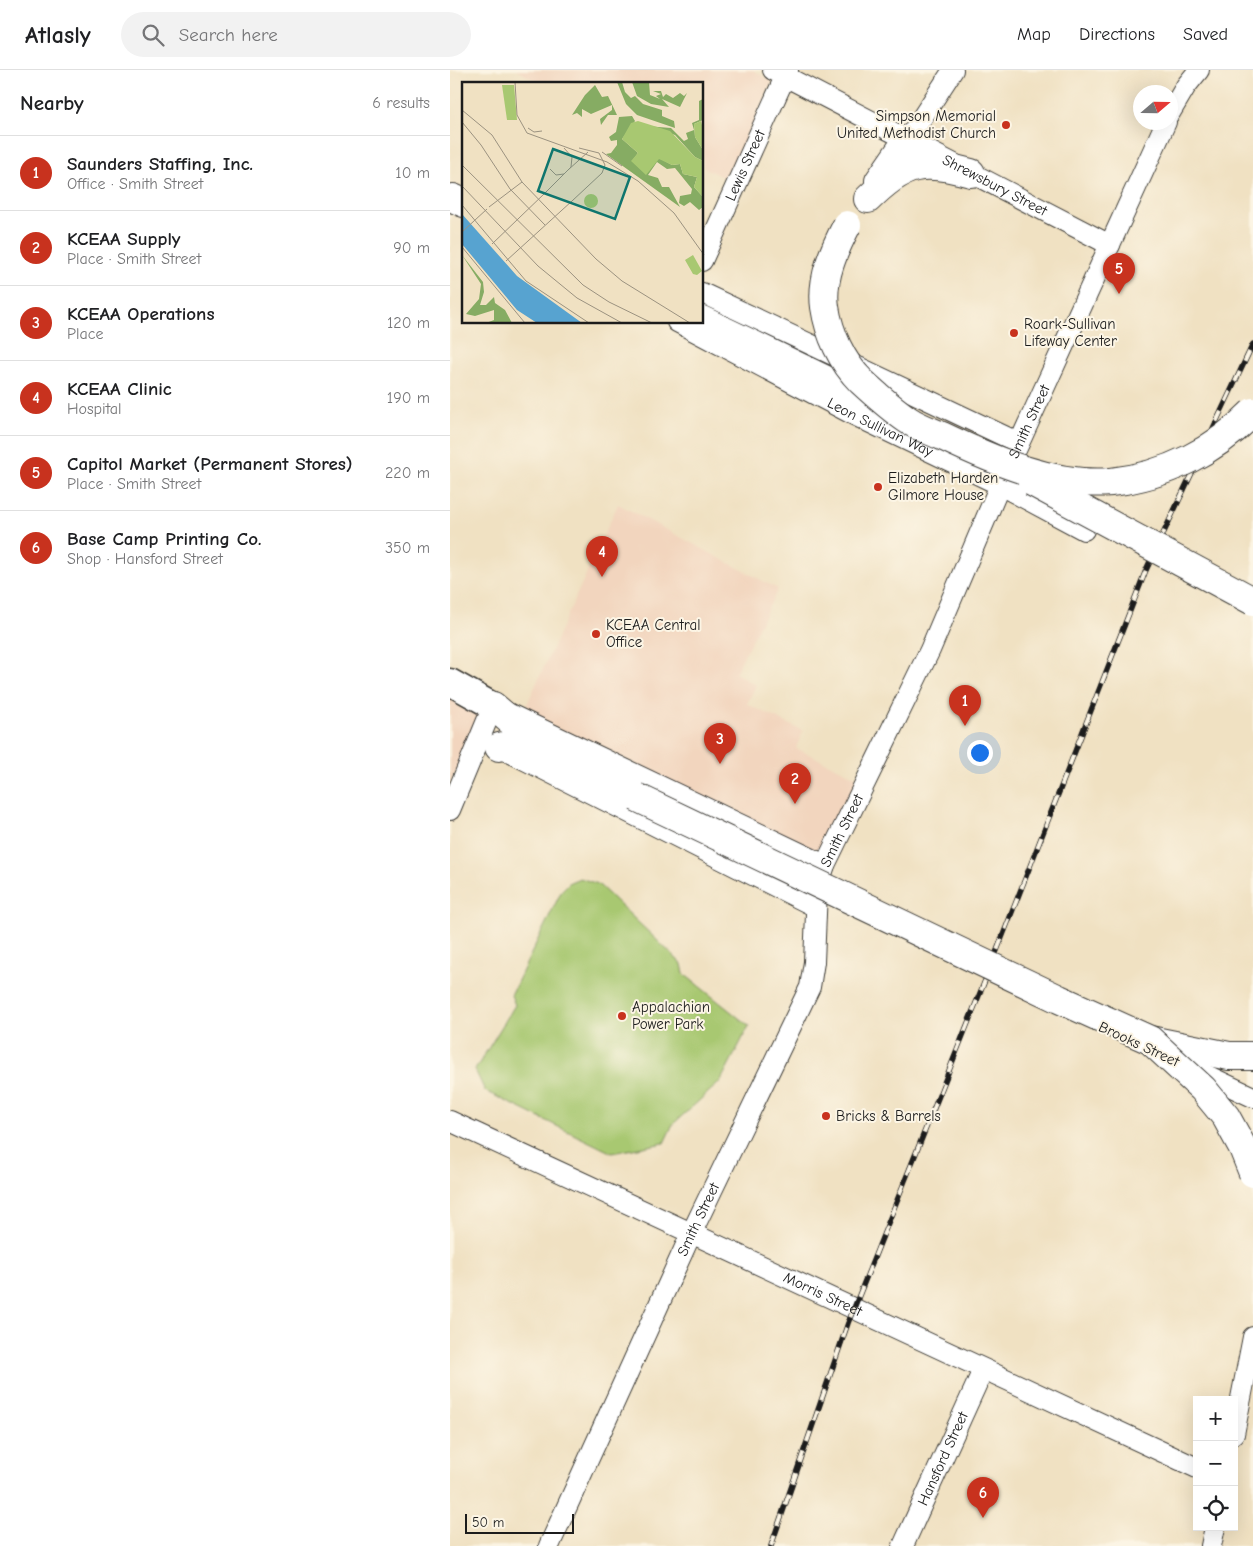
<!DOCTYPE html>
<html lang="en">
<head>
<meta charset="utf-8">
<style>
	body { margin:0; font-family:"Comic Neue",sans-serif; background:#f2f2f2; color:#202124 }
	.controls { position:absolute; right:15px; bottom:15px; display:grid; overflow:hidden; border-radius:0px; box-shadow:0 5px 20px #0002 }
	.controls button { width:45px; height:45px; display:grid; place-items:center; padding:0; border:0; border-bottom:1px solid #e0e0e0; background:#fff; color:#202124; font:25px sans-serif }
	.compass { position:absolute; left:683px; top:15px; width:45px; height:45px; border-radius:50%; background:#fff; box-shadow:0 5px 20px #0002; rotate:70deg }
	.scale { position:absolute; left:15px; bottom:12px; width:109px; box-sizing:border-box; padding-left:5px; border:2px solid #1c1c1c; border-top:0; font-size:14px; line-height:18px; white-space:nowrap; color:#1c1c1c; -webkit-text-stroke:4px #fcf5e5; paint-order:stroke }
	.you { position:absolute; left:529px; top:682px; width:18px; height:18px; margin:-12px; border:4px solid #fff; border-radius:50%; background:#1a73e8; box-shadow:0 0 0 8px #1a73e833 }
	.badge { display:grid; place-items:center; width:32px; height:32px; border-radius:50%; background:#c8321e; color:#fff; font-size:16px; font-weight:700 }
	.pin { position:absolute; translate:-50% -41px; filter:drop-shadow(0 1px 2px #0008) }
	.pin::after { content:''; position:absolute; top:26px; width:18px; height:15px; background:inherit; clip-path:polygon(0 0,100% 0,50% 100%) }
	.list { margin:0; padding:0; list-style:none }
	h2 { display:flex; justify-content:space-between; align-items:center; height:65px; margin:0; padding:0 20px; font-size:21px }
	h2 small { font-size:16px; font-weight:400; color:#757577 }
	.list li { display:grid; grid-template-columns:32px 1fr auto; gap:15px; align-items:center; box-sizing:border-box; height:75px; padding:0 20px; border-top:1px solid #e0e0e0 }
	.list b { display:block; font-size:19px; white-space:nowrap }
	.list p { margin:0; font-size:16px; white-space:nowrap; color:#757577 }
	.list em { font-size:16px; font-style:normal; color:#757577 }
	.icon { flex:none; width:28px; height:28px; fill:none; stroke:currentColor; stroke-width:2; stroke-linecap:round; stroke-linejoin:round }
	.map { position:relative; flex:none; width:803px; height:1476px; overflow:hidden }
	header { display:flex; align-items:center; gap:30px; box-sizing:border-box; height:70px; padding:0 25px; background:#fff; border-bottom:1px solid #e0e0e0 }
	header strong { font-size:24px }
	nav { display:flex; gap:28px; margin-inline-start:auto; font-size:18px }
	.search { width:350px; height:45px; background:#f2f2f2; display:flex; align-items:center; gap:12px; box-sizing:border-box; padding:0 18px; border-radius:28px; color:#757577; font-size:19px }
	main { display:flex }
	aside { flex:1; background:#fff }
	.map>svg:first-child { display:block }
	.built { fill:#f2d5be }
	.pitch { fill:#a8c871; stroke:#627246 }
	.lines { fill:none; stroke-linecap:round; stroke-linejoin:round }
	.minor-casing { stroke:#3c3a35; stroke-width:22 }
	.major-casing { stroke:#3c3a35; stroke-width:29 }
	.highway-casing { stroke:#3c3a35; stroke-width:30 }
	.minor { stroke:#fff; stroke-width:20 }
	.major { stroke:#fff; stroke-width:26 }
	.highway { stroke:#fff; stroke-width:28 }
	.rail-casing { stroke:#1c1c1c; stroke-width:5.5 }
	.rail { stroke:#fcf5e5; stroke-width:4; stroke-dasharray:11; stroke-linecap:butt }
	.highway-bridge-casing { stroke:#3c3a35; stroke-width:30; stroke-linecap:butt }
	.highway-bridge { stroke:#fff; stroke-width:28 }
	.poi-dot { fill:#c8321e; stroke:#fcf5e5; stroke-width:2 }
	.labels { text-anchor:middle; stroke-width:4; stroke-linejoin:round; paint-order:stroke }
	.poi-label { font-size:15px; fill:#1c1c1c; stroke:#fcf5e5; text-anchor:start }
	.street-label { font-size:15px; fill:#1c1c1c; stroke:#fcf5e5 }
	.inset-road { fill:none; stroke:#9b9280; stroke-width:1 }
	.view { fill:#0f766e; fill-opacity:0.15; stroke:#0f766e; stroke-width:2.5 }
	.inset-edge { fill:none; stroke:#1c1c1c; stroke-width:2.5 }
</style>
</head>
<body>
<header>
<strong>Atlasly</strong>
<div class="search"><svg class="icon" aria-label="search" viewBox="0 0 24 24"><circle cx="10" cy="10" r="6"/><path d="M15 15l6 6"/></svg>Search here</div>
<nav><a>Map</a><a>Directions</a><a>Saved</a></nav>
</header>
<main>
<aside>
<h2>Nearby<small>6 results</small></h2>
<ul class="list">
<li><span class="badge">1</span><div><b>Saunders Staffing, Inc.</b><p>Office · Smith Street</p></div><em>10 m</em></li>
<li><span class="badge">2</span><div><b>KCEAA Supply</b><p>Place · Smith Street</p></div><em>90 m</em></li>
<li><span class="badge">3</span><div><b>KCEAA Operations</b><p>Place</p></div><em>120 m</em></li>
<li><span class="badge">4</span><div><b>KCEAA Clinic</b><p>Hospital</p></div><em>190 m</em></li>
<li><span class="badge">5</span><div><b>Capitol Market (Permanent Stores)</b><p>Place · Smith Street</p></div><em>220 m</em></li>
<li><span class="badge">6</span><div><b>Base Camp Printing Co.</b><p>Shop · Hansford Street</p></div><em>350 m</em></li>
</ul>
</aside>
<div class="map">
<svg width="803" height="1476" viewBox="0 0 803 1476">
	<rect width="100%" height="100%" fill="#fcf5e5"/>
	<filter id="ink" filterUnits="userSpaceOnUse"><feTurbulence type="fractalNoise" baseFrequency=".02" numOctaves="2"/><feDisplacementMap in="SourceGraphic" scale="10" xChannelSelector="R" yChannelSelector="G"/><feConvolveMatrix kernelMatrix="1 2 1 2 8 2 1 2 1" color-interpolation-filters="sRGB"/></filter>
	<filter id="wash" filterUnits="userSpaceOnUse"><feTurbulence type="fractalNoise" baseFrequency=".0096" numOctaves="4" result="noise"/><feDisplacementMap in="SourceGraphic" scale="20" xChannelSelector="R" yChannelSelector="G"/><feGaussianBlur stdDeviation="1.12" result="paint"/><feColorMatrix in="noise" values="0 0 0 0 0 0 0 0 0 0 0 0 0 0 0 0 0 1.4 0 .05"/><feComposite in="paint" operator="in"/></filter>
	<g filter="url(#wash)">
		<rect width="100%" height="100%" fill="#f0e1c2"/>
		<!-- built -->
		<g class="built">
			<polygon points="66,0 303,0 322,12 278,110 253,97 252,14 92,14"/>
			<polygon points="168,434 328,519 285,603 306,615 297,634 353,661 346,678 412,710 377,791 73,643"/>
			<polygon points="0,621 28,642 29,652 0,713"/>
		</g>
		<!-- pitch -->
		<polygon class="pitch" points="130,808 148,814 232,894 234,904 299,956 270,1012 223,1054 214,1073 162,1083 35,1021 25,1000 65,935 61,925 112,820 120,812"/>
	</g>
	<g filter="url(#ink)">
		<g class="lines">
			<defs>
				<g id="minor">
					<path id="s1" d="M323 0 660 175"/>
					<polyline points="720,43 736,16 749,0"/>
					<polyline points="458,69 503,0"/>
					<path id="s2" d="M252 191 338 0"/>
					<polyline points="252,223 569,373"/>
					<path id="s3" d="M227 252 404 345 550 415 634 460"/>
					<polyline points="46,679 49,677 366,837"/>
					<polyline points="0,740 43,636 375,795"/>
					<polyline points="735,995 803,1027"/>
					<path id="s4" d="M0 1051 747 1398"/>
					<polyline points="784,1364 803,1267"/>
					<path id="s5" d="M99 1476 241 1164 360 917 364 892 367 820 375 795 480 580 550 415 716 52"/>
					<path id="s6" d="M453 1476 533 1300"/>
					<polyline points="761,1476 765,1457"/>
				</g>
				<polyline id="major" points="0,612 43,636"/>
				<g id="highway">
					<polyline points="429,111 458,69"/>
					<polyline points="3,128 14,133"/>
					<path d="M418 129C455 92 472 90 521 103"/>
					<polyline points="252,250 440,341"/>
					<polyline points="43,636 88,674 186,727"/>
					<polyline points="49,677 65,673 88,674"/>
					<polyline points="700,970 779,986 803,986"/>
				</g>
			</defs>
			<!-- minor casing -->
			<use href="#minor" class="minor-casing"/>
			<!-- major casing -->
			<use href="#major" class="major-casing"/>
			<!-- highway casing -->
			<use href="#highway" class="highway-casing"/>
			<!-- minor -->
			<use href="#minor" class="minor"/>
			<!-- major -->
			<use href="#major" class="major"/>
			<!-- highway -->
			<use href="#highway" class="highway"/>
			<defs>
				<polyline id="rail" points="321,1476 398,1253 546,883 696,500 803,274"/>
			</defs>
			<!-- rail casing -->
			<use href="#rail" class="rail-casing"/>
			<!-- rail -->
			<use href="#rail" class="rail"/>
			<defs>
				<g id="highway-bridge">
					<path d="M397 155C384 180 371 208 375 237 379 264 392 292 411 311 425 324 442 339 458 350 468 357 481 361 492 366 542 390 604 417 661 412 716 406 765 381 803 342"/>
					<polyline points="582,412 803,531"/>
					<polyline points="186,727 609,929 700,970 753,1019 776,1047 793,1078 803,1103"/>
				</g>
			</defs>
			<!-- highway-bridge casing -->
			<use href="#highway-bridge" class="highway-bridge-casing"/>
			<!-- highway-bridge -->
			<use href="#highway-bridge" class="highway-bridge"/>
		</g>
	</g>
	<!-- markers -->
	<g class="poi-dot">
		<circle cx="556" cy="55" r="5"/>
		<circle cx="564" cy="263" r="5"/>
		<circle cx="428" cy="417" r="5"/>
		<circle cx="146" cy="564" r="5"/>
		<circle cx="172" cy="946" r="5"/>
		<circle cx="376" cy="1046" r="5"/>
	</g>
	<g class="labels">
		<!-- poi labels -->
		<g class="poi-label">
			<text x="546" y="51" text-anchor="end">Simpson Memorial<tspan x="546" dy="17">United Methodist Church</tspan></text>
			<text x="574" y="259">Roark-Sullivan<tspan x="574" dy="17">Lifeway Center</tspan></text>
			<text x="438" y="413">Elizabeth Harden<tspan x="438" dy="17">Gilmore House</tspan></text>
			<text x="156" y="560">KCEAA Central<tspan x="156" dy="17">Office</tspan></text>
			<text x="182" y="942">Appalachian<tspan x="182" dy="17">Power Park</tspan></text>
			<text x="386" y="1051">Bricks &amp; Barrels</text>
		</g>
		<!-- street labels -->
		<g class="street-label">
			<text dy="5" stroke="none"><textPath href="#s2" startOffset="105">Lewis Street</textPath></text>
			<text dy="5" stroke="none"><textPath href="#s1" startOffset="250">Shrewsbury Street</textPath></text>
			<text dy="5" stroke="none"><textPath href="#s5" startOffset="1229">Smith Street</textPath></text>
			<text dy="5" stroke="none"><textPath href="#s3" startOffset="229">Leon Sullivan Way</textPath></text>
			<text dy="5" stroke="none"><textPath href="#s5" startOffset="779">Smith Street</textPath></text>
			<text transform="translate(689 974) rotate(25)" y="5">Brooks Street</text>
			<text dy="5" stroke="none"><textPath href="#s5" startOffset="359">Smith Street</textPath></text>
			<text dy="5" stroke="none"><textPath href="#s4" startOffset="411">Morris Street</textPath></text>
			<text dy="5" stroke="none"><textPath href="#s6" startOffset="96">Hansford Street</textPath></text>
		</g>
	</g>
	<!-- overview -->
	<g transform="translate(12 12)">
		<rect width="241" height="241" fill="#f0e1c2"/>
		<path d="M40 3H52L55 38H45Z" fill="#a8c871"/>
		<path d="M155 0H160L163 10 169 16 173 14 181 22 200 28V34L212 39 213 46 175 33 164 22ZM170 0H187L188 13 198 17 194 14 199 12 191 9H199L201 15 204 12 211 16 218 11 222 14 225 11 218 25 200 17 207 25 189 22 175 14ZM133 3 140 15 146 14 155 33H146L139 43 138 37 150 28V23L129 32 120 27V35L115 31 110 33 123 13ZM241 17V38L232 42 233 55 241 68V79L233 75 213 53 184 44 209 46 222 59 226 57 224 51 232 48 230 41 237 38V19ZM170 34 173 39 160 57 176 71 170 79 197 76 210 83 218 82 221 92 235 95 232 105 241 115V125L237 128 228 120 222 124 217 121 218 114 229 112 230 107 213 86 205 87 195 80 186 93 196 96 200 105H207L218 125 144 72 149 71 155 63V58L149 59 147 55 154 50 157 35ZM0 173 21 200 22 210 18 223H24L32 215 33 221 43 228 50 241H24L32 238V228L13 234 4 232 17 217 19 202Z" fill="#86ac63"/>
		<path d="M176 39 208 49 233 75 241 79V115L232 105 235 95 221 92 218 82 210 83 197 77 184 93 169 79 176 71 160 57 169 41ZM239 39 241 47V68L233 55 232 42Z" fill="#a8c871"/>
		<path d="M122 119a7 7 0 1 1 14 0a7 7 0 1 1-14 0ZM231 173 240 189 235 193 231 192 223 178Z" fill="#a8c871"/>
		<path d="M0 132 55 194 120 241H75L55 228 0 162Z" fill="#57a3d0"/>
		<path class="inset-road" d="M53 0 55 33 65 51 145 80 176 99 212 131 242 173M0 28 30 53 60 100 134 177 160 199 228 241M0 40 19 63 48 107 83 143M66 46 72 50 80 49M140 70 160 84M0 83 121 203 147 220 190 241M88 87 94 93 102 92M106 88 126 70M0 104 76 184 115 216 160 241M83 111 109 85 110 75 102 66M110 119 140 91 143 83 137 71 117 66M0 123 64 199 127 241M27 125 60 100M0 150 25 127M30 162 83 111M0 165 63 241M44 179 110 119"/>
		<path class="view" d="M91 67 168 95 153 137 76 109Z"/>
		<rect width="241" height="241" class="inset-edge"/>
	</g>
</svg>
<div class="controls">
<button>+</button>
<button>−</button>
<button><svg class="icon" aria-label="locate" viewBox="0 0 24 24"><circle cx="12" cy="12" r="6"/><path d="M12 2v4M12 18v4M2 12h4M18 12h4"/></svg></button>
</div>
<svg class="compass" viewBox="-18 -18 36 36"><path d="M0-13l5 13h-10z" fill="#e53935"/><path d="M0 13l5-13h-10z" fill="#757577"/></svg>
<div class="scale">50 m</div>
<div class="you"></div>
<div class="pin badge" style="left:515px;top:656px">1</div>
<div class="pin badge" style="left:345px;top:734px">2</div>
<div class="pin badge" style="left:270px;top:694px">3</div>
<div class="pin badge" style="left:152px;top:507px">4</div>
<div class="pin badge" style="left:669px;top:224px">5</div>
<div class="pin badge" style="left:533px;top:1448px">6</div>
</div>
</main>
</body>
</html>
